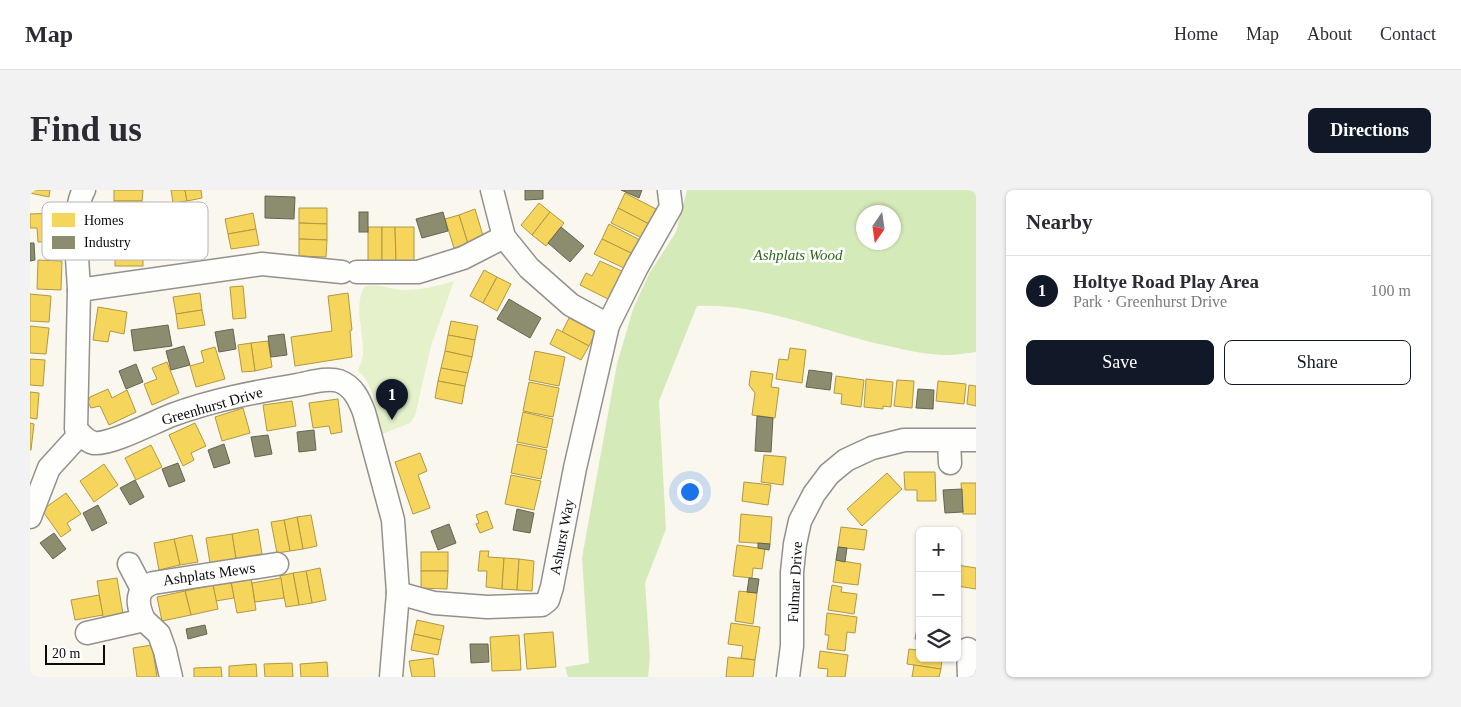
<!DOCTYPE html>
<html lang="en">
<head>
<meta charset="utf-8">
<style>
	body { margin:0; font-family:Georgia,serif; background:#f2f2f3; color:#2b2b33 }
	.controls { position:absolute; right:15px; bottom:15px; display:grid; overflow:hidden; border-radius:8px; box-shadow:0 1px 4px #0004 }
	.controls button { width:45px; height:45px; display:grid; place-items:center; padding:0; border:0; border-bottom:1px solid #e1e1e2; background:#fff; color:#2b2b33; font:25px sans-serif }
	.compass { position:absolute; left:826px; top:15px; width:45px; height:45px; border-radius:50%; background:#fff; box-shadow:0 1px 4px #0004; rotate:193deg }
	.scale { position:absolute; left:15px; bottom:12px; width:60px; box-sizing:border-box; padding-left:5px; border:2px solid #0b0b0b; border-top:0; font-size:14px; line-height:18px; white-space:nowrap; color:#0b0b0b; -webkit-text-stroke:4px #fff; paint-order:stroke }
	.you { position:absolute; left:659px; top:301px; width:18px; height:18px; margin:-12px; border:4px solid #fff; border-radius:50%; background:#1a73e8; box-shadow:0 0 0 8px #1a73e833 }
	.badge { display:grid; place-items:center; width:32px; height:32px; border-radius:50%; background:#111827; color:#fff; font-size:16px; font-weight:700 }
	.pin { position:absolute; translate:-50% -41px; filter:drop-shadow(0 1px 2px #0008) }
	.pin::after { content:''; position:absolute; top:26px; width:18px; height:15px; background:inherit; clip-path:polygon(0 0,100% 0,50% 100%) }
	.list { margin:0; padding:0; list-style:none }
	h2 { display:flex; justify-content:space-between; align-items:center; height:65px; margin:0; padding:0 20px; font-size:21px }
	h2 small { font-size:16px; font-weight:400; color:#7c7c81 }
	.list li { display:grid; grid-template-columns:32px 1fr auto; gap:15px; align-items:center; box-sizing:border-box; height:70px; padding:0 20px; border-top:1px solid #e1e1e2 }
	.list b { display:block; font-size:19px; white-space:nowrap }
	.list p { margin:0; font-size:16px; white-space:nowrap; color:#7c7c81 }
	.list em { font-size:16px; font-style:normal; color:#7c7c81 }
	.actions { display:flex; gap:10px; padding:15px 20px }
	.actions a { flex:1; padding:11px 0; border:1px solid #111827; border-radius:8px; text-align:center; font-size:18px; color:#111827 }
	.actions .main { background:#111827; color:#fff }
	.icon { flex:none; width:28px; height:28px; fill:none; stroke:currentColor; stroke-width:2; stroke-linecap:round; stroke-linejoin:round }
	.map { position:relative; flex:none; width:946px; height:487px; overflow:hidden; border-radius:8px }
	header { display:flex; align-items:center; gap:30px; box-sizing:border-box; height:70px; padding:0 25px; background:#fff; border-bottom:1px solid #e1e1e2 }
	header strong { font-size:24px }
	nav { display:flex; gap:28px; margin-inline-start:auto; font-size:18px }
	.intro { display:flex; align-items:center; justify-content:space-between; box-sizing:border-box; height:120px; padding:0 30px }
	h1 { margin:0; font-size:35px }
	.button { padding:12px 22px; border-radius:8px; background:#111827; color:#fff; font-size:18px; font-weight:700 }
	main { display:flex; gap:30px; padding:0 30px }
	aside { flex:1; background:#fff; border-radius:8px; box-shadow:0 1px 4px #0004 }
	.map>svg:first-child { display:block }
	.green { fill:#e4f1cb }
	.forest { fill:#d5eab9; fill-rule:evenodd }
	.homes { fill:#f6d55c; stroke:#b09844 }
	.industry { fill:#8c8c6e; stroke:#656550 }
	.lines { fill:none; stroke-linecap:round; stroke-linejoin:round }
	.street-casing { stroke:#93918d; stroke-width:25 }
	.street { stroke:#fefefc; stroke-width:22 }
	.labels { text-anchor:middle; stroke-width:5; stroke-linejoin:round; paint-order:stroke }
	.park-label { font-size:15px; font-style:italic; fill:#2b6717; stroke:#fff }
	.street-label { font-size:15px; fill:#0b0b0b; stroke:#fff }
	.key { fill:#fff; stroke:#b6b6b6; stroke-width:1 }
	.key-label { font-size:14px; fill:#0b0b0b }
</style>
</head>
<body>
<header>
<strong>Map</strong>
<nav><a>Home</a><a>Map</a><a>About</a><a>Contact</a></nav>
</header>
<div class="intro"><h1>Find us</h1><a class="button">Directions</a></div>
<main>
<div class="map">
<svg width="946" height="487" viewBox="0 0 946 487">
	<rect width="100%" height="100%" fill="#faf7ee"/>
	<!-- green -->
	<path class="green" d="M424 91 401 156 385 226 380 233 352 244C346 224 345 194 328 181 330 175 333 168 333 162 334 142 323 114 335 96 349 93 361 100 374 100 391 100 408 96 424 91Z"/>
	<!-- forest -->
	<path class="forest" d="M657 0H946V162C936 163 926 165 916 165 899 165 880 161 863 157 798 144 734 113 667 116L629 211 636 339 615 393 620 467 618 487H538L535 477 559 473 552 368 587 174 603 119 619 84 646 42ZM834 22H864V52H834Z"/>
	<!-- homes -->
	<g class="homes">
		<polygon points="0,0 20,0 19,7 0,3"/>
		<polygon points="84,0 113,0 112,11 84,11"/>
		<polygon points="141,0 155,0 157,11 143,13"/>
		<polygon points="155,0 171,0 172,8 157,11"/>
		<polygon points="595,3 626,19 619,34 588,18"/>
		<polygon points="84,11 112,11 113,26 84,26"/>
		<polygon points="509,13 520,22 502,45 491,35"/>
		<polygon points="269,18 297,18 297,34 269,33"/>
		<polygon points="588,18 619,34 612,48 581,33"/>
		<polygon points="445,19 454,49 438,54 429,25"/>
		<polygon points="520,22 534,33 516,56 502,45"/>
		<polygon points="30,23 31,51 8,52 7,38 0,38 0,24"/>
		<polygon points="223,23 226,39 198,44 195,29"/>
		<polygon points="429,25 438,54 424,58 415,29"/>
		<polygon points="269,33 297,34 297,50 269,49"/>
		<polygon points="579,34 610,50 603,64 572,49"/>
		<rect x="338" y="37" width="14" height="34"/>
		<polygon points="352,37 365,37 366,71 352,71"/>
		<polygon points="365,37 384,37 384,71 366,71"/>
		<polygon points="226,39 229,55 201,59 198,44"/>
		<polygon points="269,49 297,50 296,67 269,66"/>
		<polygon points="572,49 603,64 596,79 564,64"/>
		<rect x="85" y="61" width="28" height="15"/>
		<polygon points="8,70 32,71 31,100 7,99"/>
		<polygon points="570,71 594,82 580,110 550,95 556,83 562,86"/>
		<polygon points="454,80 467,87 453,113 440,106"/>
		<polygon points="467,87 481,94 467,121 453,113"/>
		<polygon points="213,96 216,128 203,129 200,97"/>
		<polygon points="170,103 172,120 146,124 143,107"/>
		<polygon points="318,103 322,140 320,141 322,167 265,176 261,147 302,141 298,106"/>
		<polygon points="0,104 21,106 19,132 0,131"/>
		<polygon points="68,117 97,122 94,144 80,141 78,152 63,150"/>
		<polygon points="172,120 175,135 148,139 146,124"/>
		<polygon points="539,128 566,142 559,156 532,142"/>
		<polygon points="421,131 448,136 445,150 418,145"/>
		<polygon points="0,136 19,138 16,164 0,163"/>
		<polygon points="527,139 559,156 551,170 520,154"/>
		<polygon points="418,145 445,150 442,167 415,161"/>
		<polygon points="238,151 242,177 225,181 221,153"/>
		<polygon points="221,153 225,181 212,182 208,155"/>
		<polygon points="185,157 195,189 166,197 160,176 174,172 171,161"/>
		<polygon points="760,158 776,160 772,193 746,189 749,169 758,170"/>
		<polygon points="415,161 442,167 438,183 411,178"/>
		<polygon points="505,161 535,167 529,196 499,190"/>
		<polygon points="0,169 15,170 13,196 0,195"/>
		<polygon points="137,172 149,203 122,215 114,194 127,189 122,178"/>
		<polygon points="411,178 438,183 435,196 408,191"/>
		<polygon points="721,181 743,184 741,197 749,198 745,228 722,225 725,203 719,195"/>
		<polygon points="806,186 834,190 831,217 811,214 812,204 804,203"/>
		<polygon points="836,189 863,192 861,217 853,216 853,219 834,217"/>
		<polygon points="867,190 884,191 882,218 864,216"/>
		<polygon points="408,191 435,196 432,214 405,208"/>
		<polygon points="908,191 936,194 934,214 906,211"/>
		<polygon points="499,192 529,198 523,227 493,221"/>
		<polygon points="939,195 946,196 946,216 937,214"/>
		<polygon points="78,199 82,208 97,200 106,222 79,235 70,216 61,218 58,212 60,207"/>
		<polygon points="0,202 9,203 7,229 0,228"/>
		<polygon points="308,209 312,242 301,244 299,236 283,238 279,213"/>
		<polygon points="262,211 266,236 237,241 233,215"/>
		<polygon points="213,218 220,243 192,251 185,227"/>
		<polygon points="493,222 523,229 517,258 487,252"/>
		<polygon points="0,233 4,234 1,260 0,260"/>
		<polygon points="165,233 176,256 161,263 164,270 153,276 139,245"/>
		<polygon points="487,254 517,260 511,289 481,283"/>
		<polygon points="121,255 132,277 106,290 95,268"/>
		<polygon points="390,263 397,281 388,285 400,318 383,324 365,272"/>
		<polygon points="734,265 756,267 753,295 731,292"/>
		<polygon points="74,274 88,295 64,312 50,291"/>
		<polygon points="874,282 905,282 906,311 887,311 887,300 875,300"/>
		<polygon points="857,283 872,299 832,336 817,319"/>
		<polygon points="481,285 511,291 504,320 475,314"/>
		<polygon points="714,292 741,295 738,315 712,311"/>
		<polygon points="931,293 946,293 946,324 933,324"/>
		<polygon points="36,303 51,324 37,333 41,340 31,347 12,320"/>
		<polygon points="457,321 463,338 450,343 446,334 449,333 446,325"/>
		<polygon points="711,324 742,327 740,354 709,352"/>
		<polygon points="281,325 287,356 273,359 267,327"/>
		<polygon points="267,327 273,359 260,361 254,330"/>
		<polygon points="254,330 260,361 247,363 241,332"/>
		<polygon points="811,337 837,340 834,360 808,357"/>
		<polygon points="228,339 232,364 206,369 202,344"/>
		<polygon points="202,344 206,369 180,373 176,348"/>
		<polygon points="162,345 168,372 150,375 144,349"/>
		<polygon points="144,349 150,375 129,380 124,353"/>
		<polygon points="707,355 735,359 732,379 723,378 722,388 703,386"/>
		<polygon points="450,361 459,361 458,367 474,368 472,399 456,397 457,381 448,381"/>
		<rect x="391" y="362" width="27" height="19"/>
		<polygon points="474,368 489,369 487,400 472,399"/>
		<polygon points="489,369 504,371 502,401 487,400"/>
		<polygon points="806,370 831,374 828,395 803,392"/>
		<polygon points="927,375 946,378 946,399 927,396"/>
		<polygon points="290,378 296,410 282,413 276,381"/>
		<polygon points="276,381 282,413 269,415 263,383"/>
		<polygon points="391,381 418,381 417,399 391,398"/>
		<polygon points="263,383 269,415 256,417 250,386"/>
		<polygon points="87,388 93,424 73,428 67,391"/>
		<polygon points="221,388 226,420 207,423 201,392"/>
		<polygon points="251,388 254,408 225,412 222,393"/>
		<polygon points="201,392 204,408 186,411 183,395"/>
		<polygon points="183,395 188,419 161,425 155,401"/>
		<polygon points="802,395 812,397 811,402 827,404 824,424 798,420"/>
		<polygon points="155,401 161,425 132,431 127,407"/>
		<polygon points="709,401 727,403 723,434 705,431"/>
		<polygon points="69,405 73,425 45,430 41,410"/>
		<polygon points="797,423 827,427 825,443 817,442 815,461 797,459 799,445 795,445"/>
		<polygon points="387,430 414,436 411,450 384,444"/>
		<polygon points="888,432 890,432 890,450 885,449"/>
		<polygon points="701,433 730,437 725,470 711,468 713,456 698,454"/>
		<polygon points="523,442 526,477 497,479 494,444"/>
		<polygon points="384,444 411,450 408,465 381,460"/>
		<polygon points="489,445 491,480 462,481 460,447"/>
		<polygon points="122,455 127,487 107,487 103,458"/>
		<polygon points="887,457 890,457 890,468 912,468 911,479 877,474 879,459 887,460"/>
		<polygon points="790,461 818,465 815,487 797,487 798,479 788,478"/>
		<polygon points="698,467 725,470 723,487 696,487"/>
		<polygon points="403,468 405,487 382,487 379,471"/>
		<polygon points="297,472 298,487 271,487 270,474"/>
		<polygon points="262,473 263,487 235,487 234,474"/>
		<polygon points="226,474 227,487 199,487 199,476"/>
		<polygon points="884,475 911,479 909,487 882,487"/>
		<polygon points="191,477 192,487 164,487 164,478"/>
	</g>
	<!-- industry -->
	<g class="industry">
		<polygon points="495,0 513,0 513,9 495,10"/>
		<polygon points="591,0 612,0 609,8"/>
		<polygon points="235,6 265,7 264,29 235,28"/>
		<rect x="329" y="22" width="9" height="20"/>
		<polygon points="413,22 418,41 392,48 386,29"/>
		<polygon points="531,37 554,56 540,72 518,53"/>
		<polygon points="0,53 4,53 5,70 0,71"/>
		<polygon points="479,109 511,128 500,148 467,129"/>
		<polygon points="138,135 142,156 104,161 101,140"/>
		<polygon points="203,139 206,159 189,162 185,142"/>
		<polygon points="254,144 257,165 241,167 238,146"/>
		<polygon points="154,156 160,175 141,180 136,161"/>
		<polygon points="106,174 113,192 96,199 89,181"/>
		<polygon points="779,180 802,183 800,200 776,197"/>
		<polygon points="888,199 904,200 903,219 886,218"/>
		<polygon points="727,226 743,228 741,262 725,261"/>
		<polygon points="284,240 286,260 269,262 267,242"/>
		<polygon points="238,245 242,264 225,267 221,247"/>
		<polygon points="194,254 200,273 184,278 178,260"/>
		<polygon points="148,273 155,291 139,297 132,279"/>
		<polygon points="105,290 114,307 100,315 90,298"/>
		<polygon points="932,299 933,322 915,323 913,300"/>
		<polygon points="68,315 77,333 62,341 53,323"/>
		<polygon points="487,319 504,323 500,343 483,340"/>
		<polygon points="419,334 426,353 408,360 401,341"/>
		<polygon points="24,343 36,359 23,369 10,353"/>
		<polygon points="728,353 740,354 739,360 728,358"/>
		<polygon points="808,357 817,358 815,372 806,370"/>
		<polygon points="719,388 729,389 727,403 717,402"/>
		<polygon points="175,435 177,444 158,449 156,439"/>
		<polygon points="440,454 458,454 459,472 441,473"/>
	</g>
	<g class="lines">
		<defs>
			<g id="street">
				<polyline points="462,0 474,47 499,78 541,115 578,135"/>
				<path d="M312 82 232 74 49 100 46 239C51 245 56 251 64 253 81 255 124 232 142 225 182 210 225 202 267 195 279 193 297 187 309 191 323 196 329 209 334 222L363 330 368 403 361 487"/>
				<polyline points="327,82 388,82 433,68 474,47"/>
				<path d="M49 100C48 73 41 22 54 0"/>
				<polyline points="919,251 920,273"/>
				<polyline points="0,327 19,278 50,244"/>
				<polyline points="99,374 112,399"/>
				<polyline points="368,403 404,413 457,417 512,415 518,410 522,397 545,278 578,135 607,77 641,17 639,1"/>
				<path d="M114 430C110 421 105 408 113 399 115 397 120 394 123 393L247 374"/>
				<polyline points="57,443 114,430 129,444 135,461 141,487"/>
				<polyline points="938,459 939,487"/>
				<polyline points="758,487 762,456 762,382 765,354 770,331 784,304 799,284 816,270 842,258 874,250 946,250"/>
			</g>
		</defs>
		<!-- street casing -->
		<use href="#street" class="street-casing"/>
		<!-- street -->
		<use href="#street" class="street"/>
	</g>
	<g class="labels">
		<!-- park labels -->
		<g class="park-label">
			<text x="768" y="70">Ashplats Wood</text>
		</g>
		<!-- street labels -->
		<g class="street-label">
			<text transform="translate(182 216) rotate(-16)" y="5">Greenhurst Drive</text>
			<text transform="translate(532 347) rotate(-79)" y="5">Ashurst Way</text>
			<text transform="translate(179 384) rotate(-8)" y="5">Ashplats Mews</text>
			<text transform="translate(765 392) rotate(-87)" y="5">Fulmar Drive</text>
		</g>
	</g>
	<!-- legend -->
	<rect x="12" y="12" width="166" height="58" rx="8" class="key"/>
	<rect x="22" y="23" width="23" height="14" fill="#f6d55c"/>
	<rect x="22" y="46" width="23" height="13" fill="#8c8c6e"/>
	<g class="key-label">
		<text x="54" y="35">Homes</text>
		<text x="54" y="57">Industry</text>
	</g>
</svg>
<div class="controls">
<button>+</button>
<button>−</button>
<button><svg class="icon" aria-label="layers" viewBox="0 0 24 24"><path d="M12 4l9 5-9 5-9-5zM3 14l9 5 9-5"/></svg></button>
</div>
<svg class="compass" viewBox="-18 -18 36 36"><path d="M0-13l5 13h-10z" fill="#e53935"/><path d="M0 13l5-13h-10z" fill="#7c7c81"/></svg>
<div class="scale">20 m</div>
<div class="you"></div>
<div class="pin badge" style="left:362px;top:230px">1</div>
</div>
<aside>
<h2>Nearby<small></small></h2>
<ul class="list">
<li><span class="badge">1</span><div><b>Holtye Road Play Area</b><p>Park · Greenhurst Drive</p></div><em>100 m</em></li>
</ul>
<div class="actions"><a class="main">Save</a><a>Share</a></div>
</aside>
</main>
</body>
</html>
